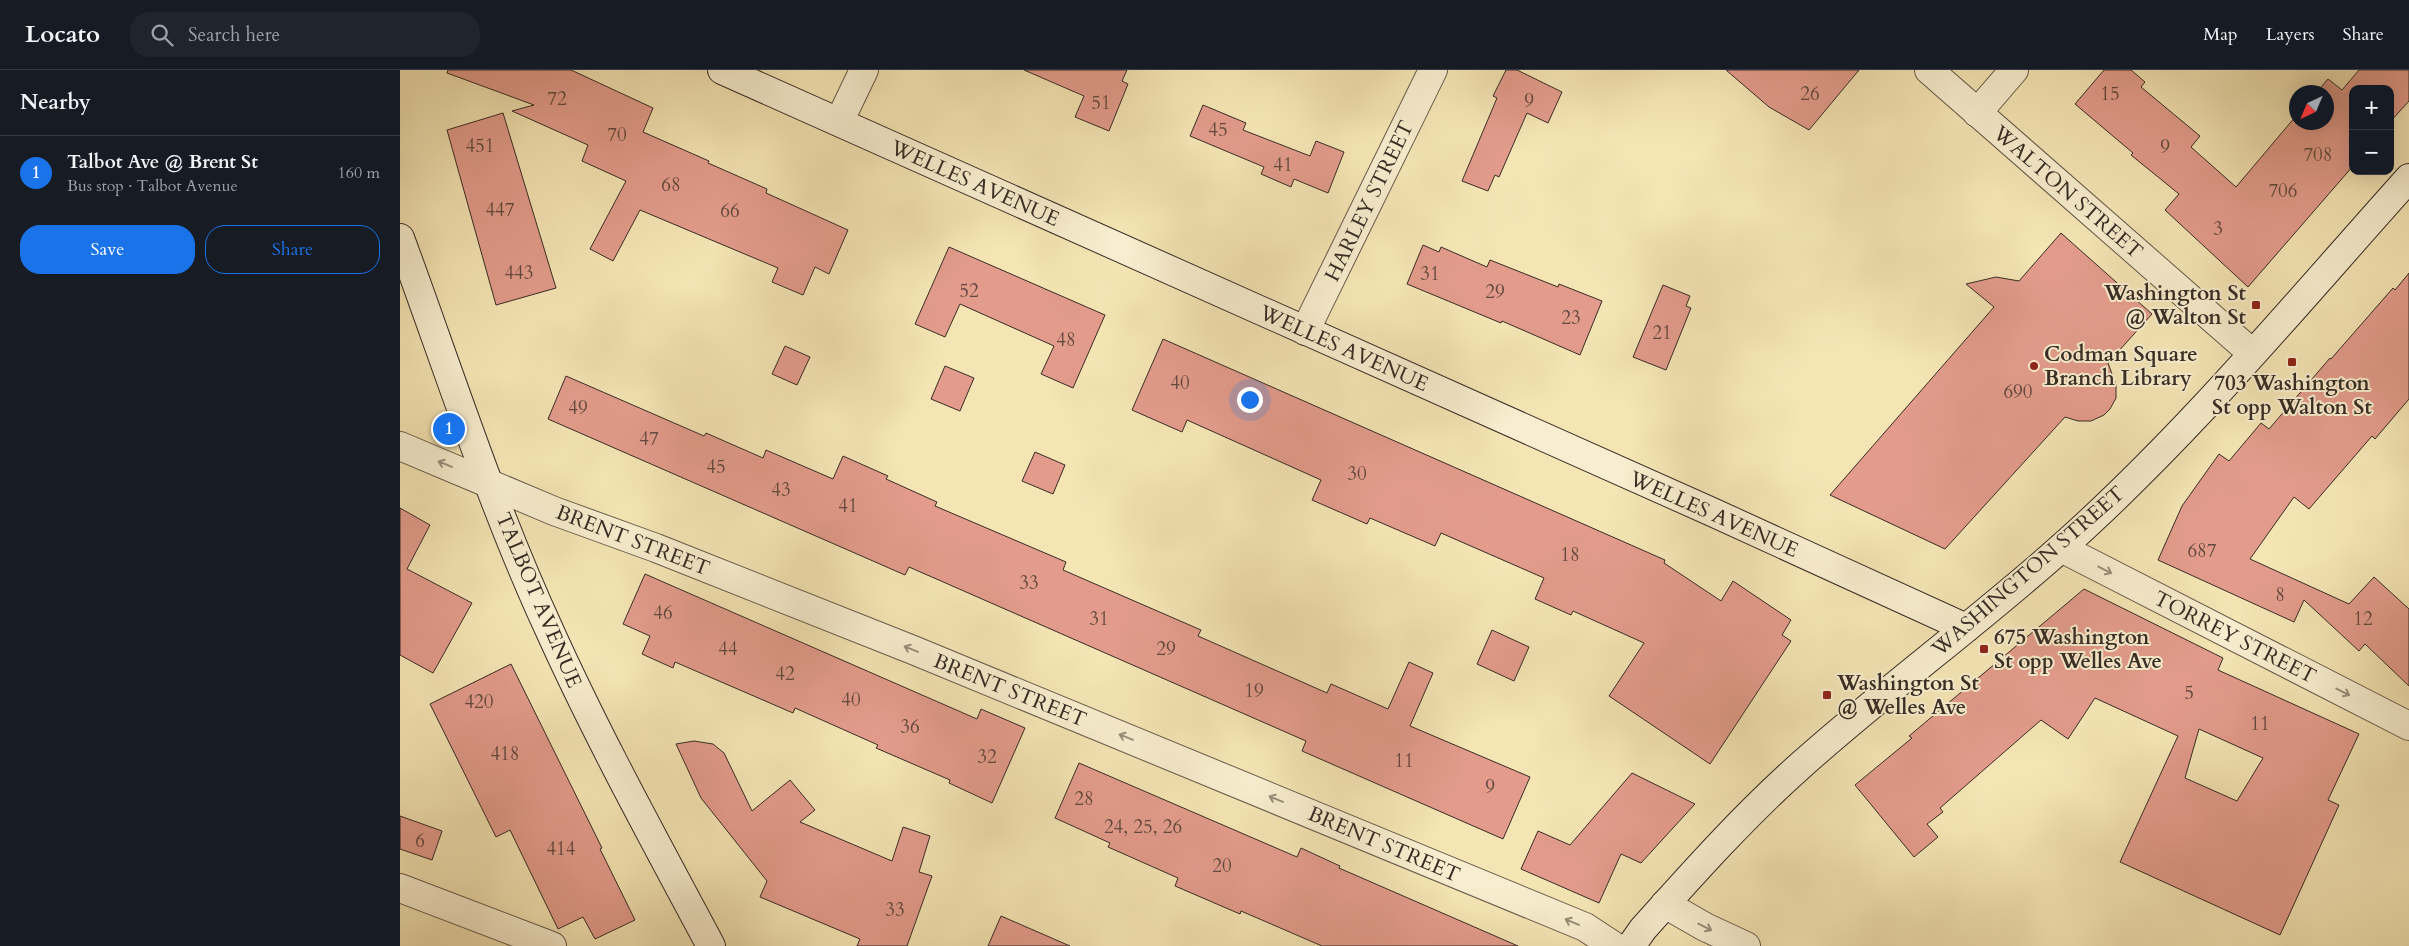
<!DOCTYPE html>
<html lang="en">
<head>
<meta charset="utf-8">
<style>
	body { margin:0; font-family:Cardo,serif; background:#20242c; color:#f1f3f6 }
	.controls { position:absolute; right:15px; top:15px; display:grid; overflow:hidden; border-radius:10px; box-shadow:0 5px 20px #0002 }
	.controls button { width:45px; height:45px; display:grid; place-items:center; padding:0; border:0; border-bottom:1px solid #363941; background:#171b24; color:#f1f3f6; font:25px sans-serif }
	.compass { position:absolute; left:1889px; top:15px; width:45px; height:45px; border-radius:50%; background:#171b24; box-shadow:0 5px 20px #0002; rotate:224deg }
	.you { position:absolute; left:849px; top:329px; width:18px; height:18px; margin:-12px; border:4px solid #fff; border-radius:50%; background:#1a73e8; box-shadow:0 0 0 8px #1a73e833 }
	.badge { display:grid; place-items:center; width:32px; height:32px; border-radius:50%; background:#1a73e8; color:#fff; font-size:16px; font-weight:700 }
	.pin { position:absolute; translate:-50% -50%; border:2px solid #fff; box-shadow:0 1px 5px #0006 }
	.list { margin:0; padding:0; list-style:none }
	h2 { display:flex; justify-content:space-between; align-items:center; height:65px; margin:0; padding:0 20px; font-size:21px }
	h2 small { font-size:16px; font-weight:400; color:#9ea1a6 }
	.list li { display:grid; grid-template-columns:32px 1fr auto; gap:15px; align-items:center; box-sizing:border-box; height:75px; padding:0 20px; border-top:1px solid #363941 }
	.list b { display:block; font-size:19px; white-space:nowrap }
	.list p { margin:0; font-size:16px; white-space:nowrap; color:#9ea1a6 }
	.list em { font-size:16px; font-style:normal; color:#9ea1a6 }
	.actions { display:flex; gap:10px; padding:15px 20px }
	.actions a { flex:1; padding:11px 0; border:1px solid #1a73e8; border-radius:20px; text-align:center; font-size:18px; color:#1a73e8 }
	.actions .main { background:#1a73e8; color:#fff }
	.icon { flex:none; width:28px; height:28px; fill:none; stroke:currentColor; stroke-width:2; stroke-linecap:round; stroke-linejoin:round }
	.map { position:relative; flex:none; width:2009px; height:876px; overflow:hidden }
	header { display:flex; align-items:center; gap:30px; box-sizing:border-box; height:70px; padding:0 25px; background:#171b24; border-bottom:1px solid #363941 }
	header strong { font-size:24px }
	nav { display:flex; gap:28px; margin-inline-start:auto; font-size:18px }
	.search { width:350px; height:45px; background:#20242c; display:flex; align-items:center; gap:12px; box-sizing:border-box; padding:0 18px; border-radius:20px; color:#9ea1a6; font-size:19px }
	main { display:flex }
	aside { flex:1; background:#171b24 }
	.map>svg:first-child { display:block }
	.building { fill:#e39c8c; stroke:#372c24; fill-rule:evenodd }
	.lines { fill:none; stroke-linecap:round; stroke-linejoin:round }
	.street-casing { stroke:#665a48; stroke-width:30 }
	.secondary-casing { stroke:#372c24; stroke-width:30 }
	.street { stroke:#f8eecf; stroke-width:28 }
	.secondary { stroke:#f8eecf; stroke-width:28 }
	.oneway { stroke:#988d7a }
	.poi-dot { fill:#8f2418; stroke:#f8eecf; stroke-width:2 }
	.labels { text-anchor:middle; stroke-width:4; stroke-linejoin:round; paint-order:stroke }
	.number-label { font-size:19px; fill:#62483e }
	.street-label { font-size:21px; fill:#372c24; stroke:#f8eecf }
	.poi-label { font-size:21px; font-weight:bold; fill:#372c24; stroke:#f8eecf; text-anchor:start }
</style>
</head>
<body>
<header>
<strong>Locato</strong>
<div class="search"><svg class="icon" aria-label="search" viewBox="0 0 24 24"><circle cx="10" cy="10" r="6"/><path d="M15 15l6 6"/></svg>Search here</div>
<nav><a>Map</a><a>Layers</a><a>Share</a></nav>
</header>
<main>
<aside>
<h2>Nearby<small></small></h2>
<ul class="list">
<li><span class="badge">1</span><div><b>Talbot Ave @ Brent St</b><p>Bus stop · Talbot Avenue</p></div><em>160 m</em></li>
</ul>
<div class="actions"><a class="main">Save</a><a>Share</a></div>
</aside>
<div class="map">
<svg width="2009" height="876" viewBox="0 0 2009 876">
	<rect width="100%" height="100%" fill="#f5e5b5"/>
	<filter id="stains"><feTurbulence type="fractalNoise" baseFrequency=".004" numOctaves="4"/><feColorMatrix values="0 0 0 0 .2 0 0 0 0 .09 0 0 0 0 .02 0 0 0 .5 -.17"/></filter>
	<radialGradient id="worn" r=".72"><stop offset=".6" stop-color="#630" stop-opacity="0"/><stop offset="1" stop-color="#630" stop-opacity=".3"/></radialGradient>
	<!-- building -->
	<g class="building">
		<polygon points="48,0 171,0 253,38 243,62 309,91 308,93 367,119 366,123 448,160 429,204 415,197 403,225 372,212 378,198 240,140 213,191 190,179 226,111 182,91 188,75 112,41 134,35 47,3"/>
		<polygon points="624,0 727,0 722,11 728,14 709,61 675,47 684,26"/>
		<polygon points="1106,0 1117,0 1162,22 1148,53 1127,43 1099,107 1095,105 1088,121 1062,111 1097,28 1093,26"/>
		<polygon points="1326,0 1459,0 1409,60 1369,37"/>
		<polygon points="1704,0 1731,0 1745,12 1741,17 1800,66 1791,77 1836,117 1896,46 1896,52 1926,52 1926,22 1917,22 1928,9 1942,20 1959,0 2009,0 2009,31 1990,52 1990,19 1953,19 1953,96 1848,217 1765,140 1779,124 1731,85 1733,83 1675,34"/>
		<polygon points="803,35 846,53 843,60 910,86 916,71 944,82 928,123 894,109 891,117 861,104 864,97 790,66"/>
		<polygon points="103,43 156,218 96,235 47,60"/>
		<polygon points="1661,163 1752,244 1708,293 1716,315 1716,328 1710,339 1704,345 1691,351 1678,351 1665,347 1545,479 1430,425 1594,237 1566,214 1596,207 1619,211"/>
		<polygon points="1023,175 1039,182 1041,177 1087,197 1090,190 1158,217 1159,214 1202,231 1180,285 1102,251 1101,253 1007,214"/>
		<polygon points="549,177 705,245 673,318 641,304 654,276 560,234 545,267 515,254"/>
		<polygon points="2009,203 2009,329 1975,369 1972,366 1909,439 1894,427 1850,489 1949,534 1974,507 2009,539 2009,616 1965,574 1959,581 1904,530 1894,552 1758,490 1782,436 1819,384 1829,391 1861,353 1869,359 1930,288 1931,289 1993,218 1995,220"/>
		<polygon points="1263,215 1290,226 1286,236 1291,238 1266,300 1233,287"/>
		<polygon points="763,269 1265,490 1264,493 1321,531 1333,511 1391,550 1382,565 1391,571 1310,694 1209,626 1244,573 1173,541 1171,545 1135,529 1144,508 1041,463 1035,476 970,448 967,454 912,430 921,410 787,350 782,362 732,340"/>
		<polygon points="385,276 410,287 397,315 372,304"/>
		<polygon points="545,296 574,308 560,341 531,329"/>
		<polygon points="166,306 304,366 306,363 363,388 366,380 433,409 443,386 488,406 486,409 537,432 535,436 666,492 663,500 801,560 798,566 927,623 931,614 988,639 1009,592 1033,603 1010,656 1130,707 1103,769 902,681 906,671 509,497 505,505 148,349"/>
		<polygon points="635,382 665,395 653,424 622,411"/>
		<polygon points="0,438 30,455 7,499 72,533 33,603 0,585"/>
		<polygon points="245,504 577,649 581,639 625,658 592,733 549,713 550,710 476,678 478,675 395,638 393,643 275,592 273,598 242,584 250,566 223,554"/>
		<path d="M1684 519 1823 588 1818 600 1959 664 1928 730 1939 735 1880 865 1720 792 1778 666 1695 628 1668 669 1641 650 1540 738 1543 742 1527 754 1538 767 1514 787 1455 715 1512 668 1509 666ZM1799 659 1863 688 1837 731 1785 708Z"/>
		<polygon points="1092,560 1129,577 1114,611 1077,594"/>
		<polygon points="111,594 202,778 200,779 235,850 195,869 183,847 158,859 110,760 96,767 30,634"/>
		<polygon points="294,671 313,674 324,683 352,741 390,710 415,740 400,752 492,791 503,757 530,766 519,802 532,806 507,876 457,876 460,869 360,827 367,811 301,728 276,674"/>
		<polygon points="679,693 897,787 901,778 940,796 939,798 1118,876 922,876 841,841 840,844 775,816 778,808 708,777 710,773 655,748"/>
		<polygon points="1232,703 1295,734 1241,793 1221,784 1199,833 1121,799 1138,761 1170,775"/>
		<polygon points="0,746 42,761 32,790 0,779"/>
		<polygon points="601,846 670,876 588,876"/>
	</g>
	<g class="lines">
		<defs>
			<g id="street">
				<polyline points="1529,0 1852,283"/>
				<polyline points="1577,43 1614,0"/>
				<polyline points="439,52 464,0"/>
				<polyline points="905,261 1033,0"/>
				<polyline points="0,376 154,441 256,478 513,580 1185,857 1214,876"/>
				<polyline points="1661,478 2009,656"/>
				<polyline points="0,818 152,876"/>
				<polyline points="1265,834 1305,857 1346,876"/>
			</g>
			<g id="secondary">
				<polyline points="322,0 1312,442 1566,558"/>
				<path d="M0 168C48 298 90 431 148 557 197 666 255 771 311 876"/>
				<path d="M1231 876 1243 859C1293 803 1344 746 1400 696 1485 620 1577 553 1661 478 1788 365 1896 234 2009 108"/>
			</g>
		</defs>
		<!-- street casing -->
		<use href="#street" class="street-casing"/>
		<!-- secondary casing -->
		<use href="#secondary" class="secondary-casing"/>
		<!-- street -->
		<use href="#street" class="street"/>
		<!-- secondary -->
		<use href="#secondary" class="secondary"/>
	</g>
	<!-- one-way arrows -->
	<defs><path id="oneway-shaft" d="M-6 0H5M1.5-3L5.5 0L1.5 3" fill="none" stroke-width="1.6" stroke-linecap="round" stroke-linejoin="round" transform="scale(1.25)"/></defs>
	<g class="oneway">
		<use href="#oneway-shaft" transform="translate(45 394) rotate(-158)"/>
		<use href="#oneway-shaft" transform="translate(1705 500) rotate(27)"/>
		<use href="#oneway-shaft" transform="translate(511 579) rotate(-158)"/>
		<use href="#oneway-shaft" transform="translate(1943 622) rotate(27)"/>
		<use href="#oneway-shaft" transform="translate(726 667) rotate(-158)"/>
		<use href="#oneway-shaft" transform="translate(876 729) rotate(-158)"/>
		<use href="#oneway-shaft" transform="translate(1172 852) rotate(-157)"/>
		<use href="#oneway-shaft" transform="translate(1305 857) rotate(27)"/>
	</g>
	<!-- markers -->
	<g class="poi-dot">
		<rect x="1851" y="230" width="10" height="10" rx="2.5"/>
		<rect x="1887" y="287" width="10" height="10" rx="2.5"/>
		<circle cx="1634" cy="296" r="5"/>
		<rect x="1579" y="574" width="10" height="10" rx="2.5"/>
		<rect x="1422" y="620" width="10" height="10" rx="2.5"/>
	</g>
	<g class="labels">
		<!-- number labels -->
		<g class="number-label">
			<text x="1410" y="30">26</text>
			<text x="1710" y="30">15</text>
			<text x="157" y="35">72</text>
			<text x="1129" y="37">9</text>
			<text x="701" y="39">51</text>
			<text x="818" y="66">45</text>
			<text x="217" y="71">70</text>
			<text x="80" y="82">451</text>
			<text x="1765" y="83">9</text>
			<text x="1918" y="91">708</text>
			<text x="883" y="101">41</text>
			<text x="271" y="121">68</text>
			<text x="1883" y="127">706</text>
			<text x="100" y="146">447</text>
			<text x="330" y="147">66</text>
			<text x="1818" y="165">3</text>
			<text x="119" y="209">443</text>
			<text x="1030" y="210">31</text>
			<text x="569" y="227">52</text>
			<text x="1095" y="228">29</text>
			<text x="1171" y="254">23</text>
			<text x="1262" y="269">21</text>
			<text x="666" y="276">48</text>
			<text x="780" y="319">40</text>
			<text x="1618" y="328">690</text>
			<text x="178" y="344">49</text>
			<text x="249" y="375">47</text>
			<text x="316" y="403">45</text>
			<text x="957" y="410">30</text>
			<text x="381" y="426">43</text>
			<text x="448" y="442">41</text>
			<text x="1802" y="487">687</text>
			<text x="1170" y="491">18</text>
			<text x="629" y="519">33</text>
			<text x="1880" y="531">8</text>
			<text x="263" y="549">46</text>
			<text x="699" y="555">31</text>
			<text x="1963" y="555">12</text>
			<text x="328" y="585">44</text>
			<text x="766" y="585">29</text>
			<text x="385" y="610">42</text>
			<text x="854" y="627">19</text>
			<text x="1789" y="629">5</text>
			<text x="451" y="636">40</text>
			<text x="79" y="638">420</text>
			<text x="1860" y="660">11</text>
			<text x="510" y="663">36</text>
			<text x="105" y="690">418</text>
			<text x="587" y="693">32</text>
			<text x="1004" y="697">11</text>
			<text x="1090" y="723">9</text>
			<text x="684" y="735">28</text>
			<text x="743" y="763">24, 25, 26</text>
			<text x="20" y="777">6</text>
			<text x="161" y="785">414</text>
			<text x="822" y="802">20</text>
			<text x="495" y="846">33</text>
		</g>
		<!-- street labels -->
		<g class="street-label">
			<text transform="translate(575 113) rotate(24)" y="7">WELLES AVENUE</text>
			<text transform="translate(1668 122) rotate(41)" y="7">WALTON STREET</text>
			<text transform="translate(969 131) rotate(-64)" y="7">HARLEY STREET</text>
			<text transform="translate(944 278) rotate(24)" y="7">WELLES AVENUE</text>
			<text transform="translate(1314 444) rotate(24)" y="7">WELLES AVENUE</text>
			<text transform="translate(233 470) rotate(21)" y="7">BRENT STREET</text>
			<text transform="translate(1628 501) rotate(-41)" y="7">WASHINGTON STREET</text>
			<text transform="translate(139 530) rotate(67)" y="7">TALBOT AVENUE</text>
			<text transform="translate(1835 567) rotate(27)" y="7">TORREY STREET</text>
			<text transform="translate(610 620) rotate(22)" y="7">BRENT STREET</text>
			<text transform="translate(984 774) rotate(23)" y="7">BRENT STREET</text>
		</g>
		<!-- poi labels -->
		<g class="poi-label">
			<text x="1846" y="230" text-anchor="end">Washington St<tspan x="1846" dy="24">@ Walton St</tspan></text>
			<text x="1644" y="291">Codman Square<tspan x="1644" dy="24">Branch Library</tspan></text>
			<text x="1892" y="320" text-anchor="middle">703 Washington<tspan x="1892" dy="24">St opp Walton St</tspan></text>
			<text x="1594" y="574">675 Washington<tspan x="1594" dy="24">St opp Welles Ave</tspan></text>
			<text x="1437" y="620">Washington St<tspan x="1437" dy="24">@ Welles Ave</tspan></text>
		</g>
	</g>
	<rect width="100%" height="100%" filter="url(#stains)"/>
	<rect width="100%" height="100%" fill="url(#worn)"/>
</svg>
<div class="controls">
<button>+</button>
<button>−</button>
</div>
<svg class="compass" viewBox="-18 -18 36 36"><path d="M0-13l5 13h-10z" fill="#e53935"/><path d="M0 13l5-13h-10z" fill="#9ea1a6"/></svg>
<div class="you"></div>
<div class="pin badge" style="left:49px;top:359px">1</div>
</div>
</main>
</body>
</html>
